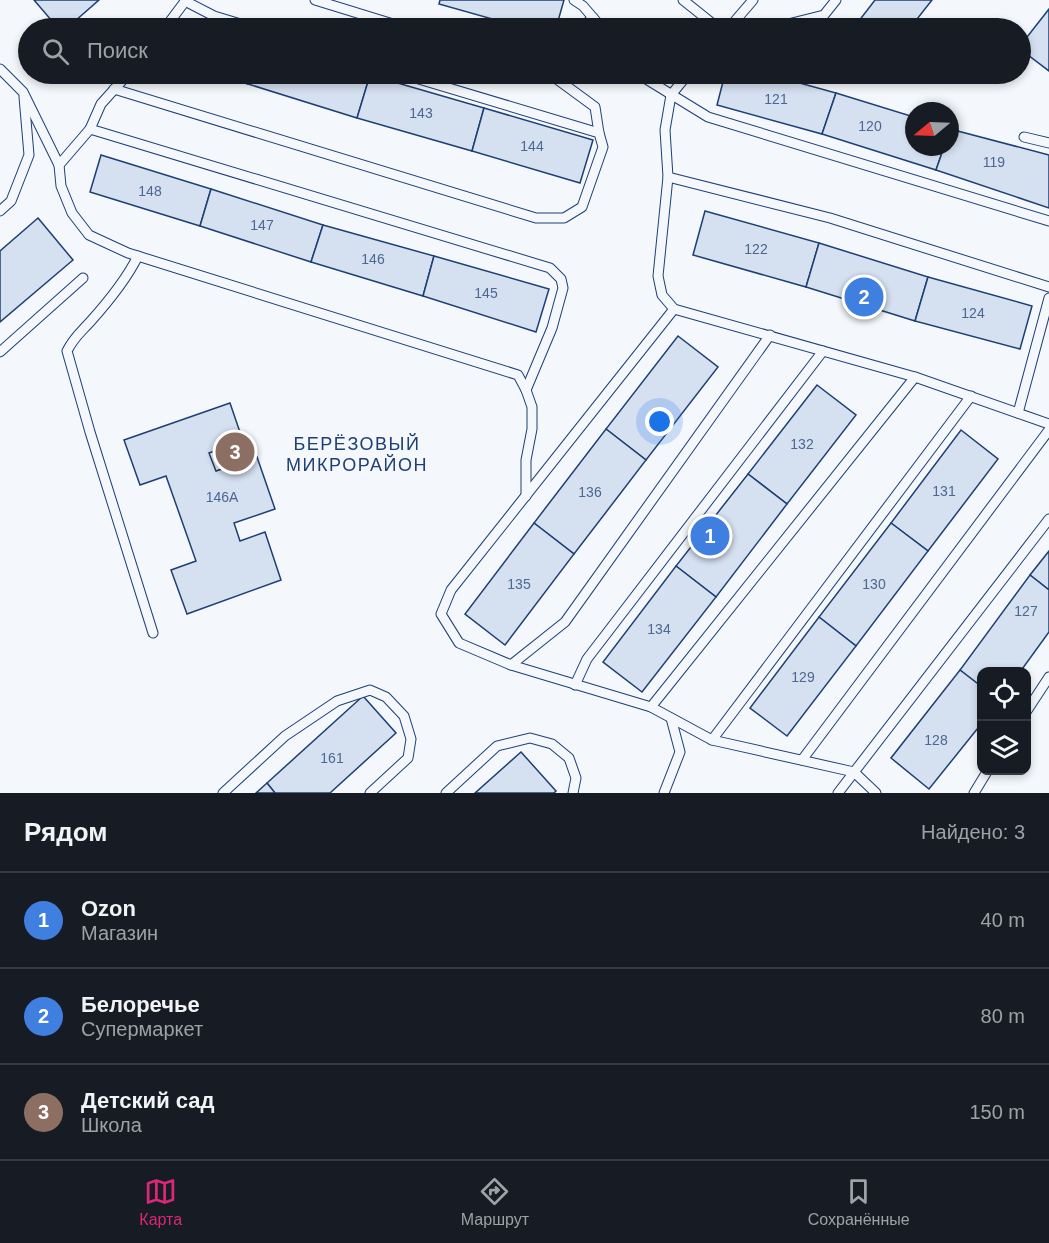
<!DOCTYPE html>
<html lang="ru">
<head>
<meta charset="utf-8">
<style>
	body { margin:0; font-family:Arial,sans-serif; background:#20242c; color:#f1f3f6 }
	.controls { position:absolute; right:18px; bottom:18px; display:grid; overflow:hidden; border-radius:12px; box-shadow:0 3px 9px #0003 }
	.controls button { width:54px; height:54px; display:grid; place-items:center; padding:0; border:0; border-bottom:2px solid #363941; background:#171b24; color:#f1f3f6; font:30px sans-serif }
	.compass { position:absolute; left:905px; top:102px; width:54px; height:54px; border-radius:50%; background:#171b24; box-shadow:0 3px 9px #0003; rotate:251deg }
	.you { position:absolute; left:660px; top:422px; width:21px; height:21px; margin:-15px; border:4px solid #fff; border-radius:50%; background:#1a73e8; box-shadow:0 0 0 9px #1a73e833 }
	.badge { display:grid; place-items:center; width:39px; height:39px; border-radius:50%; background:#db2777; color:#fff; font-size:20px; font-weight:700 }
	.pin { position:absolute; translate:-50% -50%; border:3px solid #fff; box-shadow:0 2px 6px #0006 }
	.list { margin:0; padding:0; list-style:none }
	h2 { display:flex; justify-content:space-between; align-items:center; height:78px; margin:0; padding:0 24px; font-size:26px }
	h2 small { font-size:20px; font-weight:400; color:#9ea1a6 }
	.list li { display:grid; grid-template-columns:39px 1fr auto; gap:18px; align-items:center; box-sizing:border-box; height:96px; padding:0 24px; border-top:2px solid #363941 }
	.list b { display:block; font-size:22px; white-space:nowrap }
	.list p { margin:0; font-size:20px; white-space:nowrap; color:#9ea1a6 }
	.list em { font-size:20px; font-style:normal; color:#9ea1a6 }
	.icon { flex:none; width:33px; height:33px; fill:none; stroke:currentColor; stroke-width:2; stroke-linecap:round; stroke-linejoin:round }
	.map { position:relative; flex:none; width:1049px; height:793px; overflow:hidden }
	.search { position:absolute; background:#171b24; box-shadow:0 3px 9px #0003; left:18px; right:18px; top:18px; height:66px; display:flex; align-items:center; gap:15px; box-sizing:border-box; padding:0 21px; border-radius:33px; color:#9ea1a6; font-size:22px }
	.sheet { height:366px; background:#171b24 }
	nav { display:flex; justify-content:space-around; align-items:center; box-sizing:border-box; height:84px; border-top:2px solid #363941; background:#171b24; font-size:16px; color:#9ea1a6 }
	nav a { display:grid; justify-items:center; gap:3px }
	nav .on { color:#db2777 }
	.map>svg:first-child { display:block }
	.building { fill:#d5e0f0; stroke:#1d3f73; stroke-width:1.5 }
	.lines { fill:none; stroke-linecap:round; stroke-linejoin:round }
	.lane-casing { stroke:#1d3f73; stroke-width:11 }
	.lane { stroke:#f4f7fb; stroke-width:9 }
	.labels { text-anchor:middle; stroke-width:4.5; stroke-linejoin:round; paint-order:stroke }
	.number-label { font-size:14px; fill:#4b6792 }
	.neighbourhood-label { font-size:18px; letter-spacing:1.5px; fill:#1d3f73; stroke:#f4f7fb }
</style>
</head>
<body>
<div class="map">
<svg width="1049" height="793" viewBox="0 0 1049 793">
	<rect width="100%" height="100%" fill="#f4f7fb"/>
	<!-- building -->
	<g class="building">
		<polygon points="34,0 99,0 67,28 58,28"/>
		<polygon points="440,0 564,0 556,28 524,28 439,4"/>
		<polygon points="875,0 932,0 910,28 859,28 855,26"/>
		<polygon points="1049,9 1049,71 1020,49 1020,46"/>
		<polygon points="213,74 251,74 248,84"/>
		<polygon points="251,74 364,74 370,75 357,118 248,84"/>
		<polygon points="725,74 767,74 836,93 822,134 717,105"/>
		<polygon points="370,75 484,108 472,151 357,118"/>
		<polygon points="836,93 914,117 914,147 944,147 936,170 822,134"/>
		<polygon points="484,108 593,140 580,183 472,151"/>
		<polygon points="950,129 1049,155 1049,208 936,170 944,147 950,147"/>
		<polygon points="101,155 211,189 200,226 90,192"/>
		<polygon points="211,189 323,225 311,262 200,226"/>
		<polygon points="705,211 819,243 806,287 693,255"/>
		<polygon points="38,218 73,260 0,322 0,251"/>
		<polygon points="323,225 434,256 423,296 311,262"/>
		<polygon points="819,243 928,277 915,321 806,287"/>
		<polygon points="434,256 549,289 536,332 423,296"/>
		<polygon points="928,277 1032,306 1020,349 915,321"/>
		<polygon points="678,336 718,367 646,460 606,429"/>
		<polygon points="817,385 856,415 787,504 748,474"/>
		<polygon points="230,403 243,441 209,453 216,471 257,457 275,509 234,523 240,541 265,532 281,580 187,614 171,570 196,561 166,476 140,485 124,440"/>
		<polygon points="606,429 646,460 574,554 534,523"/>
		<polygon points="961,430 998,459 928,551 891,523"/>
		<polygon points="748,474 787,504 716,597 676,566"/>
		<polygon points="534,523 574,554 505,645 465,614"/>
		<polygon points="891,523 928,551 856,646 819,617"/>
		<polygon points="1049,551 1049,590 1030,575"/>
		<polygon points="676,566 716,597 642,692 603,662"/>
		<polygon points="1030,575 1049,590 1049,632 1020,672 982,672 982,687 960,670"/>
		<polygon points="819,617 856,646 787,736 750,708"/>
		<polygon points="960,670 982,687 982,723 929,789 891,758"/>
		<polygon points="363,696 396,733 330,793 275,793 267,783"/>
		<polygon points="521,752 556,791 554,793 475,793"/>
		<polygon points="267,783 275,793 256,793"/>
	</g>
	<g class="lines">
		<defs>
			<g id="lane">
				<polyline points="315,0 406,28"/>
				<polyline points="574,0 583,6 602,28"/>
				<polyline points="683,0 718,28"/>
				<polyline points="185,1 214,16 254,28"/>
				<polyline points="165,28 186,0"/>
				<polyline points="580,28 593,18"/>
				<polyline points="729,28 753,0"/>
				<polyline points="772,28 824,15 836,0"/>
				<polyline points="0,69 23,92 59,165 90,129 550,268 561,279 563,288 552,328 526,390"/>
				<polyline points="550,74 595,107 599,133"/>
				<polyline points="638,74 708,117 1049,221"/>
				<polyline points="688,74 671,95 665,130 668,177 658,276 662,295 674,309 915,377 1049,424"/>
				<polyline points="114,89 536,218 564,218 582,207 603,147 599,133 402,74"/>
				<polyline points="90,129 101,104 128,74"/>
				<polyline points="1024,137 1049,143"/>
				<polyline points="59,165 61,186 72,213 89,235 128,253 518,375 526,390 532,407 532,429 526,460 526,496"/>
				<polyline points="668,177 830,218 1049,287"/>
				<polyline points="0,211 11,201 29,155 24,97"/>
				<path d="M138 256C126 280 108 302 90 322 80 333 74 337 67 351L90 432 153 633"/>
				<polyline points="674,309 451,590 441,614 459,643 511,665 651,707 712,740 854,772 876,793"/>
				<polyline points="0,352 83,278"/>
				<polyline points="1018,413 1049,298"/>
				<polyline points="511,665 565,622 770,335"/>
				<polyline points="575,685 587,659 823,351"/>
				<polyline points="651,707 915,377"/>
				<polyline points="1026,712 1049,677"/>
				<polyline points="712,740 971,396"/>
				<polyline points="802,760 1049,430"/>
				<polyline points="223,793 285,736 337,701 370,690 386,697 404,716 411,739 408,758 370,793"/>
				<polyline points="446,793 497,746 530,738 552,744 569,758 576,778 573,793"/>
				<polyline points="664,793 680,752 671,718"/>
				<polyline points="838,793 1049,519"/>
				<polyline points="974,793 988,770"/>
			</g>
		</defs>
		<!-- lane casing -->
		<use href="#lane" class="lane-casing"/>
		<!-- lane -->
		<use href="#lane" class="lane"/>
	</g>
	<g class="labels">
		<!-- number labels -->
		<g class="number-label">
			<text x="776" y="104">121</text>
			<text x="421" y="118">143</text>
			<text x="870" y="131">120</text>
			<text x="532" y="151">144</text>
			<text x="994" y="167">119</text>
			<text x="150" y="196">148</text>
			<text x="262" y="230">147</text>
			<text x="756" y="254">122</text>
			<text x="373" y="264">146</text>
			<text x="486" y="298">145</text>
			<text x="973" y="318">124</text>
			<text x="802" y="449">132</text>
			<text x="944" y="496">131</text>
			<text x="590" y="497">136</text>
			<text x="222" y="502">146А</text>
			<text x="519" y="589">135</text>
			<text x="874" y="589">130</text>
			<text x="1026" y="616">127</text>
			<text x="659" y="634">134</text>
			<text x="803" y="682">129</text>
			<text x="936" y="745">128</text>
			<text x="332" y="763">161</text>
		</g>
		<!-- neighbourhood labels -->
		<g class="neighbourhood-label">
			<text x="357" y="450">БЕРЁЗОВЫЙ<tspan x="357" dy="21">МИКРОРАЙОН</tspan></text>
		</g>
	</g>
</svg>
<div class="controls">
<button><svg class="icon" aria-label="locate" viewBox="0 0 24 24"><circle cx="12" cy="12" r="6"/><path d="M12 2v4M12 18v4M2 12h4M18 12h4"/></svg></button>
<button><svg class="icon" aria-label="layers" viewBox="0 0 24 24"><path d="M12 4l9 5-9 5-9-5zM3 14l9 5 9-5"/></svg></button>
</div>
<svg class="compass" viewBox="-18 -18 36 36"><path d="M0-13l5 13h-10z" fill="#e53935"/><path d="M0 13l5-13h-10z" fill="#9ea1a6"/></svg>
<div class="you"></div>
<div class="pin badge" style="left:710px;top:536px;background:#3f7fe0">1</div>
<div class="pin badge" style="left:864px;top:297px;background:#3f7fe0">2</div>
<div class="pin badge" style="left:235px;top:452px;background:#8d6e63">3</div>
<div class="search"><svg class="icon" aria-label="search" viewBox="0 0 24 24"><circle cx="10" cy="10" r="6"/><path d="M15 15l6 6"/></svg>Поиск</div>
</div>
<section class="sheet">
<h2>Рядом<small>Найдено: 3</small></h2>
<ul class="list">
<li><span class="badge" style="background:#3f7fe0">1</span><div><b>Ozon</b><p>Магазин</p></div><em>40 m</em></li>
<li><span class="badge" style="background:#3f7fe0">2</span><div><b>Белоречье</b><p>Супермаркет</p></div><em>80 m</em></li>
<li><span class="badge" style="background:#8d6e63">3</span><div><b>Детский сад</b><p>Школа</p></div><em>150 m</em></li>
</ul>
</section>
<nav>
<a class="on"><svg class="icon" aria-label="map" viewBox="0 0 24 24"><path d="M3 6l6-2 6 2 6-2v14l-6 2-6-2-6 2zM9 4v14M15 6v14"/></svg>Карта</a>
<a><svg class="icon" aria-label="directions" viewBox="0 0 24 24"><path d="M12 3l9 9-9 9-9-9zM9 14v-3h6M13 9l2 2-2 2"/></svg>Маршрут</a>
<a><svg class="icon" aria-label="saved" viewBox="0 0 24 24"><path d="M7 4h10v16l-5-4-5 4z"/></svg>Сохранённые</a>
</nav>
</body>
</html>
